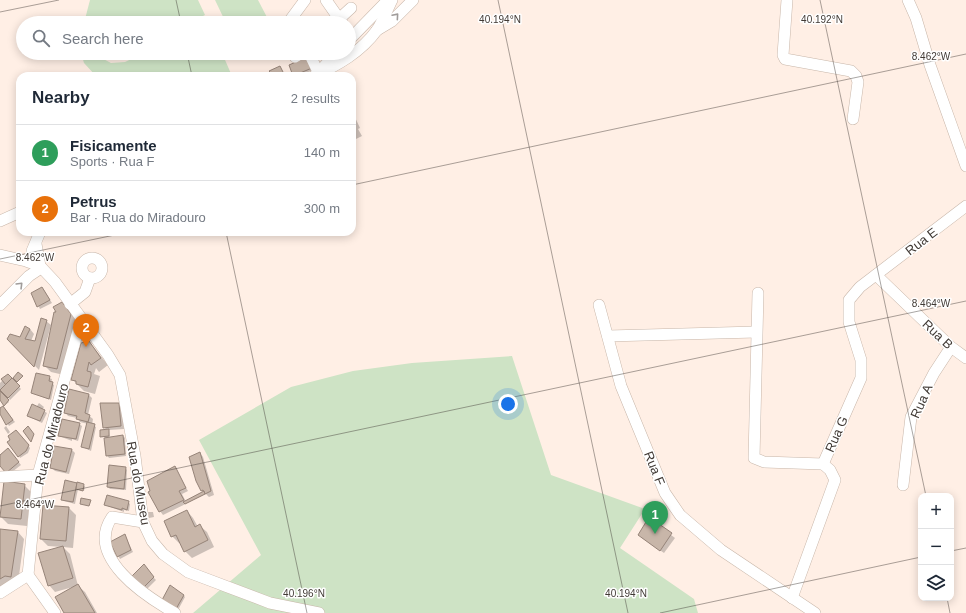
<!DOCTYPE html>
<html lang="en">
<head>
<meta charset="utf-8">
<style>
	body { margin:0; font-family:Helvetica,sans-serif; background:#f2f2f3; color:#1f2937 }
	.controls { position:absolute; right:12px; bottom:12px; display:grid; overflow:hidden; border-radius:8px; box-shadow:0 2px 10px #0003 }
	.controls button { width:36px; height:36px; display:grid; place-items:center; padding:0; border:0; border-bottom:1px solid #e0e1e3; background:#fff; color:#1f2937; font:20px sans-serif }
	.you { position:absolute; left:508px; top:404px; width:14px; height:14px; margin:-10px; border:3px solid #fff; border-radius:50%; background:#1a73e8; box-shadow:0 0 0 6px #1a73e833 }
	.badge { display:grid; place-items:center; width:26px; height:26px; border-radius:50%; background:#111827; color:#fff; font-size:13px; font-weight:700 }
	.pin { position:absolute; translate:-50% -33px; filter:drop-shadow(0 1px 2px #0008) }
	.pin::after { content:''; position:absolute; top:21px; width:14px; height:12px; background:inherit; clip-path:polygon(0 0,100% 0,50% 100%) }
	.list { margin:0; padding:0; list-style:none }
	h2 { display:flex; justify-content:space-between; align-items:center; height:52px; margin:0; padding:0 16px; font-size:17px }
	h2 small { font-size:13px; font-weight:400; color:#747a83 }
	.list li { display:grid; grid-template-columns:26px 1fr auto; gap:12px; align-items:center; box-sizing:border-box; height:56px; padding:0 16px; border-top:1px solid #e0e1e3 }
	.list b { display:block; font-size:15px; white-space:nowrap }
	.list p { margin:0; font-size:13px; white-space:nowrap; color:#747a83 }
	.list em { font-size:13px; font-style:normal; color:#747a83 }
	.icon { flex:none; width:22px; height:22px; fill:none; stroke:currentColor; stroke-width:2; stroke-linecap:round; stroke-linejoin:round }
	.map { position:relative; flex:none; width:966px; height:613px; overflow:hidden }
	.search { position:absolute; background:#fff; box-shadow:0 2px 10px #0003; left:16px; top:16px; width:340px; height:44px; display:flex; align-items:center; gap:10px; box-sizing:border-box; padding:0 14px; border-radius:22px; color:#747a83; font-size:15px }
	.panel { position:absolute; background:#fff; box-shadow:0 2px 10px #0003; left:16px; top:72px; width:340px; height:164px; border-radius:12px }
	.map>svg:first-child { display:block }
	.green { fill:#cee3c5 }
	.shadow { fill:#0003 }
	.building { fill:#c8b6a9; stroke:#968479 }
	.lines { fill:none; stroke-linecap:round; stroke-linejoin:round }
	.minor-casing { stroke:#c8b6a9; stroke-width:12 }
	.minor { stroke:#fff; stroke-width:11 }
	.oneway { stroke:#a09c9a }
	.ticks { fill:none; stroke:#413a35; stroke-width:1; stroke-opacity:0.45 }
	.labels { text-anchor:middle; stroke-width:3; stroke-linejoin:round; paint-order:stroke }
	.street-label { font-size:13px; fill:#413a35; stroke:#fff }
	.ticks-label { font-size:10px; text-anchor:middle; fill:#413a35; stroke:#fff; stroke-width:3; stroke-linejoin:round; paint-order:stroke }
</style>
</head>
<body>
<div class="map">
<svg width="966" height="613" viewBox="0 0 966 613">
	<rect width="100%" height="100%" fill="#ffefe5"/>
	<!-- green -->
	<g class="green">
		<polygon points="90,0 198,0 205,15 189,23 84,23"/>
		<polygon points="215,0 258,0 270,23 226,23"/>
		<polygon points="81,53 92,53 111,63 125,62 144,53 222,53 232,76 96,76 84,63"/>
		<polygon points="512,356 551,475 645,509 620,548 694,599 698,613 193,613 261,555 199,440 291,387 353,371 412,363"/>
	</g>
	<!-- shadow -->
	<g class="shadow">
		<polygon points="309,60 313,70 299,76 295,76"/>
		<polygon points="352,111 360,128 358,129 362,136 352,141"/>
		<polygon points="44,290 52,303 40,309 32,293"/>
		<polygon points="62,303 78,322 64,375 51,372 44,365"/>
		<polygon points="46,321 51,325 39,370 9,339 20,338 30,329 34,334 31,341 36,342"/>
		<polygon points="89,342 108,365 99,372 96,368 94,374 100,376 95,394 84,391 72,379"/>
		<polygon points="37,374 52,379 51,383 54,385 51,400 32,393"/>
		<polygon points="8,375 21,389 10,400 5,394 3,396 9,402 5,405 0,398 0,383"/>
		<polygon points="70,391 89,395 92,398 88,415 93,419 92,425 96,427 91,451 83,447 88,424 80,422 77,418 68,416 65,412"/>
		<polygon points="39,403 44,407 42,410 47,413 42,423 28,416 40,409 37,406"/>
		<polygon points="118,404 122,408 124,429 109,430 110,438 123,436 125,438 126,456 109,458 107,455 105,437 101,437 101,431 107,430 104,427"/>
		<polygon points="3,407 15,422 9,426 0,412 0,410"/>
		<polygon points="79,424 82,426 78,441 72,439 72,441 59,436"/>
		<polygon points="6,426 10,432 8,434 4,428"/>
		<polygon points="20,435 30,448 28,453 20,458 12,440"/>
		<polygon points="72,450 75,453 69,474 55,471 52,468"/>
		<polygon points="10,451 21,465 8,475 0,464 0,456"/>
		<polygon points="200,453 203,457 214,495 209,497 206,494 163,515 160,511 175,468 188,491 182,494 186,502 203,492 202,491"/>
		<polygon points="125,468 127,470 126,490 110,489 108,487"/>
		<polygon points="78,484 85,486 84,491 78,489 75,504 64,501 62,499"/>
		<polygon points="24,485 31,492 27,526 8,524 1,517"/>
		<polygon points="128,502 130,504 129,511 124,510 124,512 105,505"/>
		<polygon points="69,508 76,515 73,548 63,547 70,554 78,586 85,592 97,613 66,613 73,587 55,592 49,585 62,547 48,546 41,539"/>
		<polygon points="187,511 193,518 198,527 200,526 207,532 214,547 192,558 185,551 181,543 179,543 172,536"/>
		<polygon points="148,512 153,512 154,517 149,518"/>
		<polygon points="649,518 675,538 664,553 642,538"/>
		<polygon points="0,530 18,532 24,539 18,583 2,588 0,586"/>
		<polygon points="125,536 133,552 120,559 111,543"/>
		<polygon points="148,572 156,580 146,590 133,576"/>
		<polygon points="183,595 185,597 178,610 163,600"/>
	</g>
	<!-- building -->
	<g class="building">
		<polygon points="307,57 312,68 293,76 289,65"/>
		<polygon points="280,66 285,76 262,76 270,72 269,71"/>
		<polygon points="42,287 50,300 37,307 31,293"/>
		<polygon points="62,302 71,314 57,369 43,366 54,312 56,312 53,307"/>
		<polygon points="41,318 47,320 34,367 7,339 10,334 20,337 25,326 30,329 25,339 35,341"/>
		<polygon points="89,341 101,358 91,365 89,362 87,371 91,372 91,376 88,387 76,384 76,381 71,380 81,343"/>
		<polygon points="18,372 23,376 17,382 13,378"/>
		<polygon points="36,373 50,376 49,381 53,382 49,399 31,393"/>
		<polygon points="8,374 12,378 6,385 1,379"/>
		<polygon points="12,378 20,386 8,398 0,390"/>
		<polygon points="69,389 89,394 85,413 90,415 88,422 76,419 77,416 64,413"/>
		<polygon points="0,391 9,400 4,406 0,400"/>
		<polygon points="100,403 119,403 121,426 103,428"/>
		<polygon points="32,404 45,410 40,421 27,416"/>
		<polygon points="3,406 13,420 6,425 0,414 0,408"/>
		<polygon points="62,419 80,423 76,439 58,436"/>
		<polygon points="87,422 95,424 89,449 81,447"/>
		<polygon points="28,426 34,434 31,442 23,431"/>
		<polygon points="109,429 109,436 100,437 100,430"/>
		<polygon points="16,430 29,445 26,451 18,457 7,442 10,440 8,436"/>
		<polygon points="123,435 125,454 106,456 104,438"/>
		<polygon points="54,446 72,449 66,472 50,468"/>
		<polygon points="8,448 19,462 6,473 0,466 0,455"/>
		<polygon points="200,452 211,491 205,494 203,490 201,491 196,481 189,457"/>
		<polygon points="109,465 126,467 124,489 107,487"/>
		<polygon points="175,466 186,488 179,491 184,500 159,512 148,492 150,491 147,481"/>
		<polygon points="65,480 77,483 73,502 61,500"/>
		<polygon points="4,481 25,484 21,519 0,517"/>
		<polygon points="77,482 84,484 83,491 76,489"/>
		<polygon points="204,491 205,494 185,504 183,502"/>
		<polygon points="107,495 129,501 127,510 122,508 122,510 104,505"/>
		<polygon points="81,498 91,500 89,506 80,504"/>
		<polygon points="43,505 69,507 66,541 40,539"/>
		<polygon points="187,510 195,527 200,524 208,540 184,552 176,535 171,537 164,521"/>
		<polygon points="649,517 672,533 660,551 638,535"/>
		<polygon points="0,529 18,531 11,577 5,576 0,579"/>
		<polygon points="125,534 131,550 117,557 110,542"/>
		<polygon points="63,546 73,578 48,586 38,553"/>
		<polygon points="144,564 154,577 143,588 132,576"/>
		<polygon points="78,584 95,613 64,613 55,597"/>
		<polygon points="170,585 184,595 176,609 162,600"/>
	</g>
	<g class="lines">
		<defs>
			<g id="minor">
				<polyline points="326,0 342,23"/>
				<polyline points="787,0 783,55 785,59 851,71 856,76 858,82 853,119"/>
				<polyline points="908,0 916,18 930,65 966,166"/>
				<polyline points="339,19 351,8"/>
				<polyline points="288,23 305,0"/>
				<polyline points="377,30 392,21 413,0"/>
				<polyline points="349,40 388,0"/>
				<polyline points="293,53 295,57 302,53"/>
				<polyline points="309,53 319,74"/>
				<polyline points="321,70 336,53"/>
				<path d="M314 76C338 65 361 52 377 30 383 21 387 10 392 0"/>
				<polyline points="0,221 20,212"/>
				<polyline points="36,244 40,266 55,282 108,355 120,375 135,456 143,522 152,541 163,554 188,572 270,603 319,613"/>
				<polyline points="32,251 40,232"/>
				<polyline points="0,255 26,261 40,266"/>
				<circle cx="92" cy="268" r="10"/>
				<polyline points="876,275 951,347 966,358"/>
				<polyline points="758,293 754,458 764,462 823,464"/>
				<polyline points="70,304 85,292 90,278"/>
				<polyline points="0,305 29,276 41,268"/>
				<polyline points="599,305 621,386 665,493 680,515 721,550 815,613"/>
				<polyline points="608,336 756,332"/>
				<polyline points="823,464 861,378 861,360 849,322 849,300 860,287 966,206"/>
				<polyline points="0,477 38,475"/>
				<polyline points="903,485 911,417 934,373 951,347"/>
				<path d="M143 522 112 517C85 557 145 596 175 613"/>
				<polyline points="28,575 38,475 81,320"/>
				<polyline points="28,575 55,613"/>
				<polyline points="0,593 28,575"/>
				<polyline points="792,598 835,480 830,470 823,464"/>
			</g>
		</defs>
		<!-- minor casing -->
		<use href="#minor" class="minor-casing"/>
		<!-- minor -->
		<use href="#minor" class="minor"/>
	</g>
	<!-- one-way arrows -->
	<defs><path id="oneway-chevron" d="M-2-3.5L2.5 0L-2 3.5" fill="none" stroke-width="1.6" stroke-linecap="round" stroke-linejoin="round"/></defs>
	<g class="oneway">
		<use href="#oneway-chevron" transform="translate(396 16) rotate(-49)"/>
		<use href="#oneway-chevron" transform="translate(20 285) rotate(-45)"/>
	</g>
	<!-- ticks -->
	<path class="ticks" d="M176 0 181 23M498 0 628 613M820 0 926 496M0 12 59 0M187 53 192 76M352 185 966 54M226 232 307 613M0 259 129 232M0 506 966 301M951 551 966 548M947 598 950 613M660 613 921 557"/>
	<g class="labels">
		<!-- street labels -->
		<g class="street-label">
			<text transform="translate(921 241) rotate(-38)" y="5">Rua E</text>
			<text transform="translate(938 334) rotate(43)" y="5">Rua B</text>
			<text transform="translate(921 401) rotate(-66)" y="5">Rua A</text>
			<text transform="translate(51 434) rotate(-76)" y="5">Rua do Miradouro</text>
			<text transform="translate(836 434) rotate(-66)" y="5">Rua G</text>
			<text transform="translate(655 468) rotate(68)" y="5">Rua F</text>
			<text transform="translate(139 483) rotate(80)" y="5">Rua do Museu</text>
		</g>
	</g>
	<g class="ticks-label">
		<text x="500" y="23">40.194°N</text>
		<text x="822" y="23">40.192°N</text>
		<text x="931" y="60">8.462°W</text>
		<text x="35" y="261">8.462°W</text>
		<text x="931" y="307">8.464°W</text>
		<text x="35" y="508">8.464°W</text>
		<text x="304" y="597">40.196°N</text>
		<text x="626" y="597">40.194°N</text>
	</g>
</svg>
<div class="controls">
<button>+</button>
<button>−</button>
<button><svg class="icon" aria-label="layers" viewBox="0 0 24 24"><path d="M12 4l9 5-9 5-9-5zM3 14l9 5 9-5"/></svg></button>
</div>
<div class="you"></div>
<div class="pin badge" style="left:655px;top:534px;background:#2e9e5b">1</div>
<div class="pin badge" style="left:86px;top:347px;background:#e8710a">2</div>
<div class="search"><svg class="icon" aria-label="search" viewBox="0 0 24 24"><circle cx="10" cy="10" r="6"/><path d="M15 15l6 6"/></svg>Search here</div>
<section class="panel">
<h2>Nearby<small>2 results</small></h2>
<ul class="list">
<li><span class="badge" style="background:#2e9e5b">1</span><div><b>Fisicamente</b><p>Sports · Rua F</p></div><em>140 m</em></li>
<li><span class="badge" style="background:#e8710a">2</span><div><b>Petrus</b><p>Bar · Rua do Miradouro</p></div><em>300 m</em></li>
</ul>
</section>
</div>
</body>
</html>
